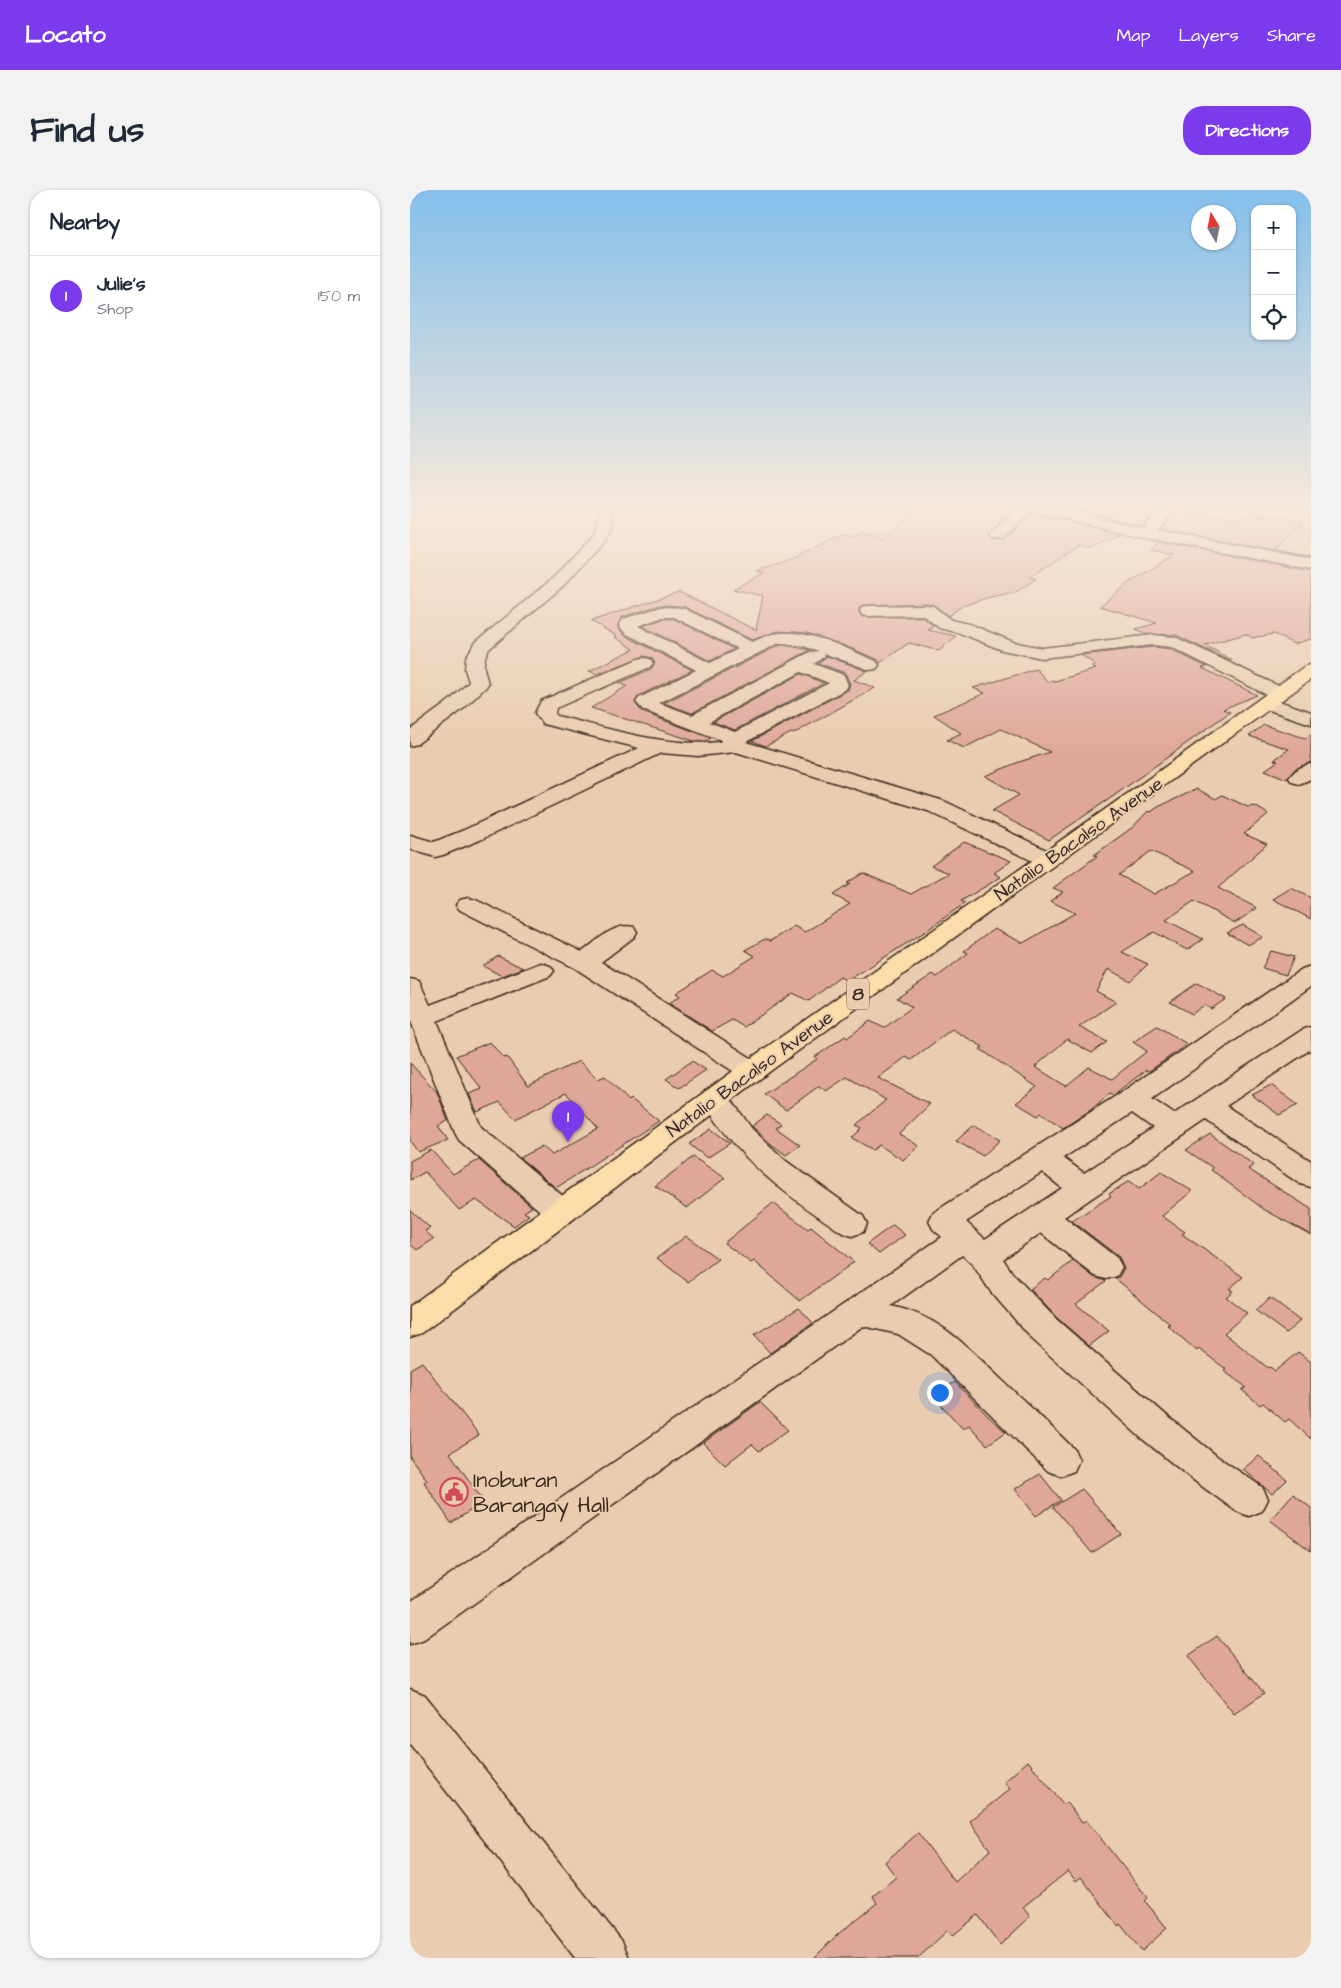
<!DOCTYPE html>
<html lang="en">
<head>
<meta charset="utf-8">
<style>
	body { margin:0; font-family:"Architects Daughter",sans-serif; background:#f2f2f3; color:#1f2937 }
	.controls { position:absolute; right:15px; top:15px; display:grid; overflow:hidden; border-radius:10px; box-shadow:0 1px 4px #0004 }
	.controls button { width:45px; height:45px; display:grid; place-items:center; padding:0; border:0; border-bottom:1px solid #e0e1e3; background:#fff; color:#1f2937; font:25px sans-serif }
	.compass { position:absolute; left:781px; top:15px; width:45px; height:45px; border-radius:50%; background:#fff; box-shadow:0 1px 4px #0004; rotate:350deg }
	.you { position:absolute; left:529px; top:1202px; width:18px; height:18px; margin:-12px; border:4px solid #fff; border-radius:50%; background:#1a73e8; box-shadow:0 0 0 8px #1a73e833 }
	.badge { display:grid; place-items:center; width:32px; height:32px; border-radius:50%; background:#7c3aed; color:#fff; font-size:16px; font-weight:700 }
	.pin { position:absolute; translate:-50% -41px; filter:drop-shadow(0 1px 2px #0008) }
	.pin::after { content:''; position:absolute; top:26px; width:18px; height:15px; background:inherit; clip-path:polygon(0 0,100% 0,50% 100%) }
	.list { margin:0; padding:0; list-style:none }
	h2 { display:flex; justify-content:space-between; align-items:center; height:65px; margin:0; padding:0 20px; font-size:21px }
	h2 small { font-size:16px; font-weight:400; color:#747a83 }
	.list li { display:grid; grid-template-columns:32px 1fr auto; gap:15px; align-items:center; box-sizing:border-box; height:80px; padding:0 20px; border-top:1px solid #e0e1e3 }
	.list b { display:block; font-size:19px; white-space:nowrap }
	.list p { margin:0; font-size:16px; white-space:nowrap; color:#747a83 }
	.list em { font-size:16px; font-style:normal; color:#747a83 }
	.icon { flex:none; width:28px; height:28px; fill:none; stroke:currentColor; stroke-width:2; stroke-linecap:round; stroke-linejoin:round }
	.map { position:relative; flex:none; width:901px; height:1768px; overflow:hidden; border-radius:20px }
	header { display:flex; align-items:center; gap:30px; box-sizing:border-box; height:70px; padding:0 25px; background:#7c3aed; color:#fff }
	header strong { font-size:24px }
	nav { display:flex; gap:28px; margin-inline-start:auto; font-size:18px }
	.intro { display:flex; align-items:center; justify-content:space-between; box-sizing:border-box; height:120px; padding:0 30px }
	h1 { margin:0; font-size:35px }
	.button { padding:12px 22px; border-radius:20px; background:#7c3aed; color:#fff; font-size:18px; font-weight:700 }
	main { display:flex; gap:30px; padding:0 30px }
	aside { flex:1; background:#fff; border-radius:20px; box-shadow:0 1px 4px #0004 }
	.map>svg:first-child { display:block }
	.built { fill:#e4bea6 }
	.building { fill:#dfa799; stroke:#3b2a1e; fill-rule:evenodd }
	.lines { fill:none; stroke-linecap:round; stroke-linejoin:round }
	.minor-casing { stroke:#3b2a1e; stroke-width:3 }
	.highway-casing { stroke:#3b2a1e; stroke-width:3 }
	.minor { fill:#eaccb0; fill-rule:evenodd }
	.highway { fill:#fbddab; fill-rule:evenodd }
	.labels { text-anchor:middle; stroke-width:4; stroke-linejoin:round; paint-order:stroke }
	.shield { fill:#eaccb0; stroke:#705b4a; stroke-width:1 }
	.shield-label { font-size:18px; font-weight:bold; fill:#3b2a1e }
	.street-label { font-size:19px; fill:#3b2a1e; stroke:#eaccb0 }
	.near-poi-label { font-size:22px; fill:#3b2a1e; stroke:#eaccb0; text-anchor:start }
</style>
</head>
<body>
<header>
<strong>Locato</strong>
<nav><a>Map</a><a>Layers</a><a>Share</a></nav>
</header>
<div class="intro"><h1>Find us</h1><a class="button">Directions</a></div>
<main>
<aside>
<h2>Nearby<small></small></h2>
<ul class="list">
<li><span class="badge">1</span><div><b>Julie's</b><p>Shop</p></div><em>150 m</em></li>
</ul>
</aside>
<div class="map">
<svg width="901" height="1768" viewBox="0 0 901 1768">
	<rect width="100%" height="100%" fill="#eaccb0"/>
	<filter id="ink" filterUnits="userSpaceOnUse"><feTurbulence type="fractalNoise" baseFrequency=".02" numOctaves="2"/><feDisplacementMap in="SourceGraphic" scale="10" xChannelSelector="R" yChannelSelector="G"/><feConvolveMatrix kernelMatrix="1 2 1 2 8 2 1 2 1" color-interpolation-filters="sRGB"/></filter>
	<g filter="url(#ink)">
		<!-- built -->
		<g class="built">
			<polygon points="234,316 327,316 323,322 239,326"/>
			<polygon points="884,319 901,322 901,374 821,358 863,324"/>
		</g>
		<!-- building -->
		<g class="building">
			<polygon points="509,316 607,316 579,345 579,347 583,351 594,350 623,323 709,344 682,359 668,355 620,387 626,389 606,402 580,407 552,416 538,426 524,415 517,413 452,415 448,420 452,427 512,427 524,436 518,440 546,446 529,461 499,453 470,473 467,469 433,455 397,443 368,441 342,450 273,416 250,415 212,427 207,436 214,445 282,480 228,506 225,513 232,522 301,548 296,551 284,551 181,518 217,496 209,493 241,479 245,473 242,468 234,466 187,484 179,481 224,459 205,447 207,446 181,431 269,402 346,440 353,406 323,399 354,383 347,381 381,370 432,345 441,347 452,342 473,348"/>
			<polygon points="651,316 749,316 732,336"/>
			<polygon points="767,316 785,316 780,322 817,327 832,328 838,322 893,333 865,360 901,368 751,339 765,322"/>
			<polygon points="749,352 901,382 901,449 884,454 864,444 842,448 836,444 795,455 822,470 820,471 766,445 735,444 726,439 747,433 690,416 720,392 764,365 741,360"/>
			<polygon points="253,429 264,429 324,459 300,471 233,436"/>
			<polygon points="373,455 400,460 282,523 254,513 368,456"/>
			<polygon points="743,457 760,459 797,477 792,478 847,505 813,519 820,522 705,605 639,650 582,621 609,605 575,586 609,572 640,562 591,539 554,558 537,550 551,543 524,525 575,503 563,498 626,479 638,492 642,490 645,491 686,479 681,476 686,475 671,465"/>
			<polygon points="417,466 457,481 444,490 465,498 383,544 381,543 356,556 342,551 438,500 440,494 435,483 408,473"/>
			<polygon points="391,484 414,493 325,540 303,532"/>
			<polygon points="854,535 895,548 901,544 901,572 885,579 877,589 855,580 868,571 864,570 879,559 839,546"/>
			<path d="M787 599 806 609 812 605 838 617 845 616 858 624 834 644 857 654 808 698 847 718 825 733 784 711 756 730 793 749 777 760 744 742 712 762 738 774 720 791 698 779 686 801 706 812 669 837 697 852 682 863 657 849 625 877 656 896 679 877 702 889 737 861 723 852 747 836 777 854 751 873 739 881 736 880 703 905 700 903 682 919 653 938 631 923 628 926 606 913 627 897 570 859 573 857 542 839 501 870 496 867 468 888 520 914 489 944 509 956 493 970 469 955 463 960 442 948 452 938 446 935 476 910 437 887 416 901 409 896 376 920 354 904 407 869 405 867 435 846 437 848 460 831 474 838 502 817 487 808 523 784 527 787 558 763 554 761 584 739 613 753 665 723 640 711 653 702 643 698 687 666 684 665 723 637 738 621 741 622 748 617ZM741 661 785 681 744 704 709 685Z"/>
			<polygon points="554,652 601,671 584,683 591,687 551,711 555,713 516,741 437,791 430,787 399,811 383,803 334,837 322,830 302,841 259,813 270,806 266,803 302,780 313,786 345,766 335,760 355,749 360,751 384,736 395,742 440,714 423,705 440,694 437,693 453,683 501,704 539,683 521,676"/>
			<polygon points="881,698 901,708 901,729 863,709"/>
			<polygon points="833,735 853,747 838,755 817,743"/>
			<polygon points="861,761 884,767 876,785 852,778"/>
			<polygon points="88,766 113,778 92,786 73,776"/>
			<polygon points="787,793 816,809 801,819 794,815 782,824 760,812"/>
			<polygon points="80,852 93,868 97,867 118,896 169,871 188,889 195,886 219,911 221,909 249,931 146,998 110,968 132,956 142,965 188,939 156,903 105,929 90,912 67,922 59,904 72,899 46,866"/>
			<polygon points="282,871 296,880 269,898 256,889"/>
			<polygon points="0,873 27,902 38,931 28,936 38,950 8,962 0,951"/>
			<polygon points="861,895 888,915 869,925 842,905"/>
			<polygon points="357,925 371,934 366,938 390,955 376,965 361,954 342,936"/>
			<polygon points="564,935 590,950 573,966 546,951"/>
			<polygon points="301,939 320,953 297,968 279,954"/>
			<polygon points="800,944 844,975 838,979 901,1019 901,1045 855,1020 813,989 814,989 801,980 803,978 776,960"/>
			<polygon points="21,960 43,984 69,970 122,1017 114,1022 119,1025 104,1036 66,1010 49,1020 15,982 0,990 0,971"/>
			<polygon points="283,967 315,988 277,1018 245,996"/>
			<polygon points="751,982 782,1001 752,1026 775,1042 772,1044 833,1087 819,1099 823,1101 816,1107 837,1123 814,1143 858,1178 860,1177 865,1181 888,1162 901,1172 901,1249 879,1229 875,1232 853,1213 850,1215 832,1200 836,1197 814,1181 816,1179 789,1159 787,1161 758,1136 761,1135 705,1088 709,1087 714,1078 709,1067 662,1031 701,1006 699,1004 719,991 729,999"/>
			<polygon points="363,1013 398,1039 401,1037 444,1072 390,1111 344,1071 341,1073 314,1053"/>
			<polygon points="0,1020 20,1038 15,1041 24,1049 7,1060 0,1054"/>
			<polygon points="483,1035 495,1045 469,1064 457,1054"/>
			<polygon points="276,1046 308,1069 278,1092 247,1068"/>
			<polygon points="663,1071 684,1087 696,1091 666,1114 699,1141 679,1156 647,1128 620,1099 635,1088 638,1090"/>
			<polygon points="860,1108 890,1131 876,1143 845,1120"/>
			<polygon points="389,1118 403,1133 360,1163 344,1145"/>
			<polygon points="12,1172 69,1245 40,1263 74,1312 41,1333 14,1292 17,1290 0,1267 0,1179"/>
			<polygon points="545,1192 579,1227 596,1242 577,1255 559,1235 553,1239 523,1206"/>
			<polygon points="350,1212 378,1240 349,1261 342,1254 315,1275 293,1253"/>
			<polygon points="849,1266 877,1290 862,1304 833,1279"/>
			<polygon points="630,1284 651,1310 626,1326 605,1299"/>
			<polygon points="672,1299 711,1344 682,1363 643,1317"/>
			<polygon points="883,1304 901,1318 901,1361 860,1330"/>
			<polygon points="807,1446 854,1503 824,1524 778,1466"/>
			<polygon points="618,1571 654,1615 657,1612 672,1633 676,1630 738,1708 735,1711 757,1738 732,1761 710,1734 708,1736 671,1687 666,1691 658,1681 613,1717 620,1727 590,1755 568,1725 542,1746 538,1740 508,1768 404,1768 427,1745 467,1713 463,1706 486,1687 475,1672 508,1643 545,1692 580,1660 560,1631 600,1599 594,1592"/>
		</g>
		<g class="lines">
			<defs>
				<g id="minor">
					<path d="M190 316H204L202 339 195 350 154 395 79 459C71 471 74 480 78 493L76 497 53 519 7 554 0 556V540L39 511 59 492 55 479 56 467 66 452 142 389 183 345 186 339Z"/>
					<polygon points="610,316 641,316 733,338 752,316 765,316 764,321 747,340 901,370 901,380 736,348 622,321 593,349 583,349 580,346"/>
					<polygon points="517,415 523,416 541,430 562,435 603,452 632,458 743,445 765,447 875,499 877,503 875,507 868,509 861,507 761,457 743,455 632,468 592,460 550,443 529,438 513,425 458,426 452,425 450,421 452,417 458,416"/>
					<path d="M251 417 273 418 342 452C352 448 361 443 372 443 404 441 438 460 466 471L469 475 466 479 460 480 413 463 415 466 404 474 434 485 438 495 436 499 336 552 534 611 645 664 648 669 645 674 637 676 629 674 518 621 326 562 288 566 251 563 70 650 33 665 25 667 0 659V645L24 652 54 640 229 558 133 534 125 523 131 511 228 469 234 468 240 469 243 473 240 477 146 518 145 523 147 526C201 539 254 557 310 552L311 550 233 520 226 512 229 508 286 480 215 443 209 436 213 429ZM253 427H264L328 459 300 473 228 436ZM373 453 393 456 409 461 400 462 282 525 249 513 367 454ZM391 482 419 493 325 542 299 532Z"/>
					<polygon points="857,507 901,522 901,534 850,517 847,513 850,509"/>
					<path d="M901 574V589L889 594 882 592 879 588C884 580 892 576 901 574Z"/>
					<path d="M58 708 66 710 172 762C187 751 204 732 224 737L227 742 224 747 191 772 352 875 356 881 352 887 342 890 332 887 165 778 50 720 46 715 50 710Z"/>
					<polygon points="131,773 140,776 144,781 140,786 27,831 71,937 161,1013 165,1021 161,1029 150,1032 139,1029 49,950 45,943 0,829 0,789 9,791 20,815"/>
					<path d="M901 776V796L742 909 764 924 892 840 901 837V859L816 916 901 971V997L890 994 796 930 654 1027 707 1068 712 1077 707 1086 696 1089 685 1086 631 1043 593 1069 603 1084 646 1129 756 1225 808 1267 852 1297 858 1309 852 1321 839 1326 826 1321 782 1289 730 1247 622 1149 581 1102 563 1075 552 1065 481 1116C531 1126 558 1158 594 1192 617 1214 641 1236 664 1259L669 1270 664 1281 651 1286 638 1281 521 1165 488 1144 453 1136 14 1449 0 1454V1412L532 1047 523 1039 519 1031 523 1023 712 902 892 779ZM722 923 743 938 674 983 653 968ZM632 982 652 998 575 1049 556 1032Z"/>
					<path d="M305 898 315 901 342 939 376 971 453 1026 457 1034 453 1042 442 1046 431 1042C371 1001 329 971 291 908L295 901Z"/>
					<polygon points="0,1499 15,1505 212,1751 219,1768 165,1768 0,1554"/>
				</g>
				<polygon id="highway" points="901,475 901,489 363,879 12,1143 0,1147 0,1116 344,866 727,597 895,476"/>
			</defs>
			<!-- minor casing -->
			<use href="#minor" class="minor-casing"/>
			<!-- highway casing -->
			<use href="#highway" class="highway-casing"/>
			<!-- minor -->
			<use href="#minor" class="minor"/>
			<!-- highway -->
			<use href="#highway" class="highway"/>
		</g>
	</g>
	<!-- sky -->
	<linearGradient id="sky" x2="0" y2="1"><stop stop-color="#84bfeb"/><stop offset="0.56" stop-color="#f6e8db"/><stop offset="1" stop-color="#f6e8db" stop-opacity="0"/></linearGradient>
	<rect width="901" height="564" fill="url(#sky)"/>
	<!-- icons -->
	<defs>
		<symbol id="civic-ring" viewBox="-11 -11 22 22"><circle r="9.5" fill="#eaccb0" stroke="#d1495b" stroke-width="1.5"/><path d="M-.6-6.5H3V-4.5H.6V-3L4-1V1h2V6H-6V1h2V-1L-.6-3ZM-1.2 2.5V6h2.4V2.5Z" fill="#d1495b"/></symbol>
	</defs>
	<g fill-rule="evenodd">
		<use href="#civic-ring" x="28" y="1286" width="32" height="32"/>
	</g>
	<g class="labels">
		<!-- shield labels -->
		<rect class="shield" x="437" y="788.5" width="22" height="31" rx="4"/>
		<g class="shield-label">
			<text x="448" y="810">8</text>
		</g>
		<!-- street labels -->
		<g class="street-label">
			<text transform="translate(668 648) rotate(-35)" y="7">Natalio Bacalso Avenue</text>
			<text transform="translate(339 883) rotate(-36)" y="7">Natalio Bacalso Avenue</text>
		</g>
		<!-- near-poi labels -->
		<g class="near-poi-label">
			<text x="63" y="1297">Inoburan<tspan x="63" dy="25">Barangay Hall</tspan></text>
		</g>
	</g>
</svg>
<div class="controls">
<button>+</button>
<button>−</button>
<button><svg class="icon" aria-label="locate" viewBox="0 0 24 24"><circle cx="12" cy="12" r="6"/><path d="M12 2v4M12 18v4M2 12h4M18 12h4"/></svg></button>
</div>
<svg class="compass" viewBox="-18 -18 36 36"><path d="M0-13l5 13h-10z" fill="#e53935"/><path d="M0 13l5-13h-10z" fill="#747a83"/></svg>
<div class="you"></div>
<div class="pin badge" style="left:158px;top:952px">1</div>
</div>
</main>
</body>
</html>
